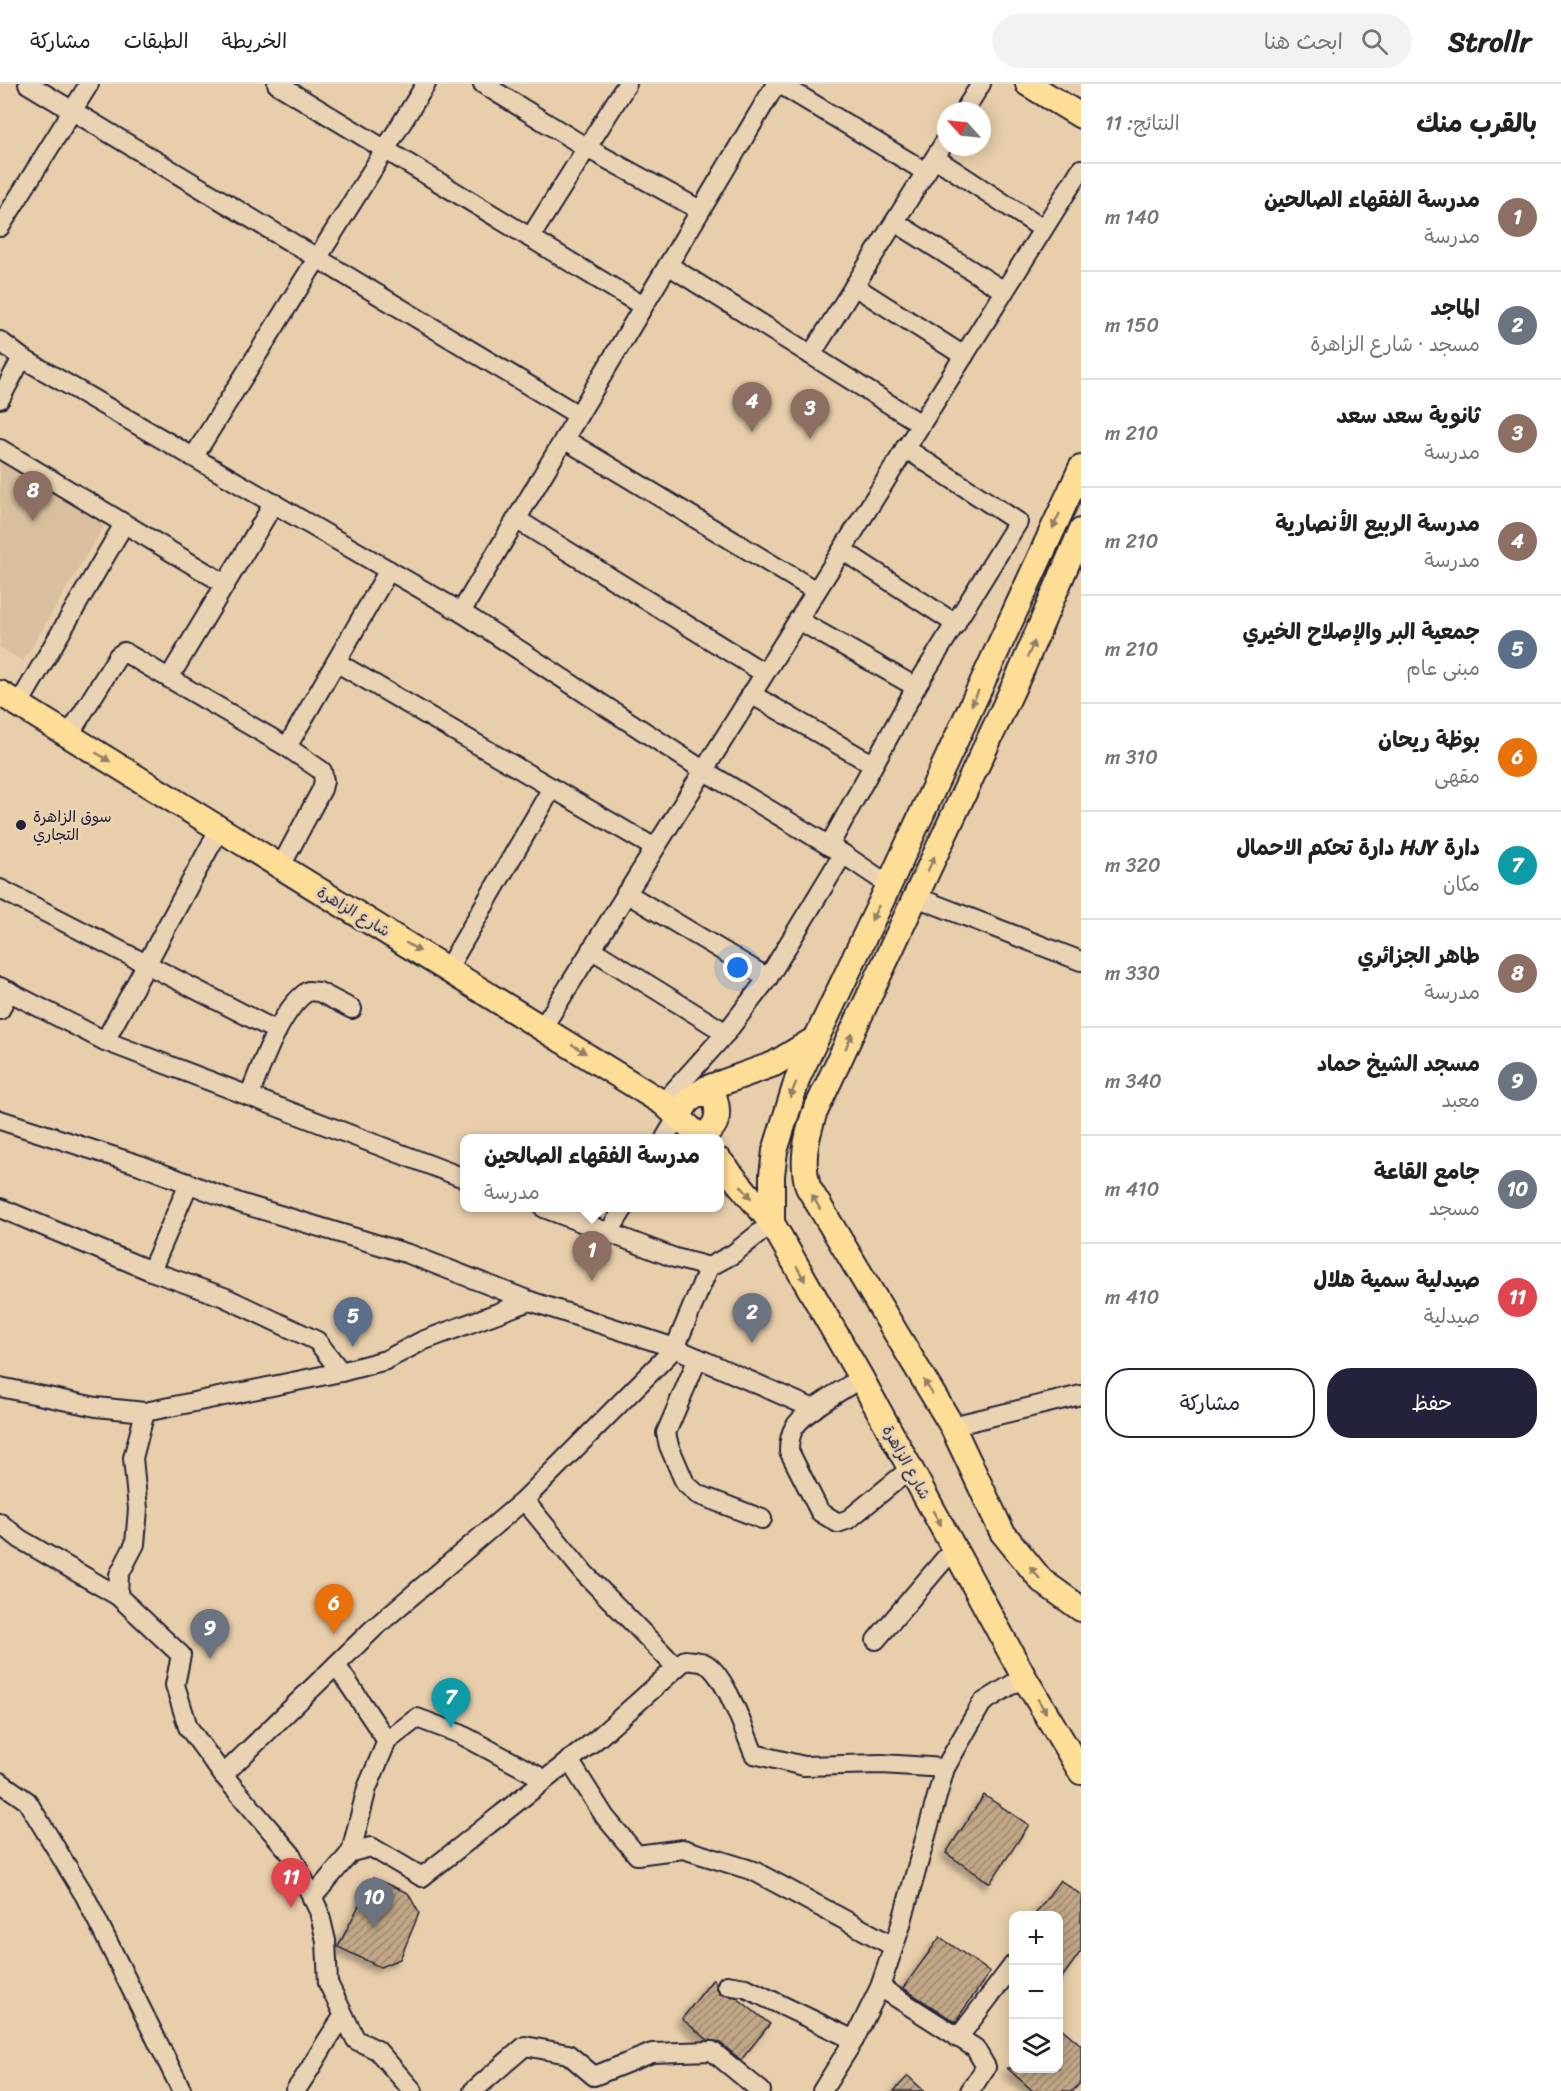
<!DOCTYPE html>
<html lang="ar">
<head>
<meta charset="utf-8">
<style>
	body { margin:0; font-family:Sriracha,"Playpen Sans Arabic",sans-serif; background:#f2f2f2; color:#222; direction:rtl }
	.controls { position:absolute; right:18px; bottom:18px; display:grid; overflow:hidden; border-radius:12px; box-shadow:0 3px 15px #0003 }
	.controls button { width:54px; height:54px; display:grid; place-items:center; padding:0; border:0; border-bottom:2px solid #e0e0e0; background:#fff; color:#222; font:30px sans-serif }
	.compass { position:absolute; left:937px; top:18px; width:54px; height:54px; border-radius:50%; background:#fff; box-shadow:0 3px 15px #0003; rotate:297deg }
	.you { position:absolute; left:738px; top:884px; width:21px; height:21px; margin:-15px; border:4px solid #fff; border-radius:50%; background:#1a73e8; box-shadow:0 0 0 9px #1a73e833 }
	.badge { display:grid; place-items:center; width:39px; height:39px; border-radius:50%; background:#22223b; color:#fff; font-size:20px; font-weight:700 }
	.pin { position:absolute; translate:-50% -50px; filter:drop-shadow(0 2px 3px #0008) }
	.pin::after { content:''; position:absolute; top:32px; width:21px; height:18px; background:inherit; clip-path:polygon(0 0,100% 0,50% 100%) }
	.popup { position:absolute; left:460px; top:1050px; width:264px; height:78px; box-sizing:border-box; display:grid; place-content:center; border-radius:12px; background:#fff; filter:drop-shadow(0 2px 4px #0005); font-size:20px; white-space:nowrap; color:#767676 }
	.popup b { font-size:22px; color:#222 }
	.popup::after { content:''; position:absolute; left:50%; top:100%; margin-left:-12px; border:12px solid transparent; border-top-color:#fff }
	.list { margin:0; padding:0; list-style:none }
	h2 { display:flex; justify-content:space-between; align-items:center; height:78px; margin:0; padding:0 24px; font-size:26px }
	h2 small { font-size:20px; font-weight:400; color:#767676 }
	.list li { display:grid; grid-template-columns:39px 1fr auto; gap:18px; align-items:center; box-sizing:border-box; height:108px; padding:0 24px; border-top:2px solid #e0e0e0 }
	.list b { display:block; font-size:22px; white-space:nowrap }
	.list p { margin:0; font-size:20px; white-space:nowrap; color:#767676 }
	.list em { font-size:20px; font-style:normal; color:#767676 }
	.actions { display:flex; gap:12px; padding:18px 24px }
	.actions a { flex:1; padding:14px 0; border:2px solid #22223b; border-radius:24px; text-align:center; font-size:21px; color:#22223b }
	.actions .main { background:#22223b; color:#fff }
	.icon { flex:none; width:33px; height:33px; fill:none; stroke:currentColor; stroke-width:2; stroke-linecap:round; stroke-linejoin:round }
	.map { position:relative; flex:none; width:1081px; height:2007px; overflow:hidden; direction:ltr }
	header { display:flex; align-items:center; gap:36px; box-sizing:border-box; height:84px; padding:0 30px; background:#fff; border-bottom:2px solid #e0e0e0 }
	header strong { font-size:28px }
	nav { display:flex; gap:33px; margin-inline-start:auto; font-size:21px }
	.search { width:420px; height:54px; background:#f2f2f2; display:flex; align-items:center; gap:15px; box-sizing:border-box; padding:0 21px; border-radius:33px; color:#767676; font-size:22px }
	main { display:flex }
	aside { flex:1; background:#fff }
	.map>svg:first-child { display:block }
	.built { fill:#d9bf9d }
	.building { fill:url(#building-hatch); stroke:#22223b; stroke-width:1.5; filter:url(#shadow) }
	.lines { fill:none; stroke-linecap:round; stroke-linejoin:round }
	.minor-casing { stroke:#22223b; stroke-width:22 }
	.major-casing { stroke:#22223b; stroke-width:28 }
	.minor { stroke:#e9d3b2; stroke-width:18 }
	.major { stroke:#fedd96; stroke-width:24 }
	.oneway { fill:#908068 }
	.poi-dot { fill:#22223b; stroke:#e9d3b2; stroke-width:2 }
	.labels { text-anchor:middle; stroke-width:6; stroke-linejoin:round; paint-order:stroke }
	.poi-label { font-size:16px; fill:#22223b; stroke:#e9d3b2; text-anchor:start }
	.street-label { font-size:16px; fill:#22223b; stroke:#e9d3b2 }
</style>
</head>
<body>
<header>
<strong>Strollr</strong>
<div class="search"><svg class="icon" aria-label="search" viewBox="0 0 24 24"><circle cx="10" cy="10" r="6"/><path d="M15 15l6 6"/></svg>ابحث هنا</div>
<nav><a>الخريطة</a><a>الطبقات</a><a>مشاركة</a></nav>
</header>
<main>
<aside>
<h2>بالقرب منك<small>النتائج: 11</small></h2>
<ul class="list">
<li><span class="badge" style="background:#8d6e63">1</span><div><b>مدرسة الفقهاء الصالحين</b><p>مدرسة</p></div><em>140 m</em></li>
<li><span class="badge" style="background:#6b7280">2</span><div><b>الماجد</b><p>مسجد · شارع الزاهرة</p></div><em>150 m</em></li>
<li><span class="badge" style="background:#8d6e63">3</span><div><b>ثانوية سعد سعد</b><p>مدرسة</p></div><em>210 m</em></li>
<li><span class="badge" style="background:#8d6e63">4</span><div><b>مدرسة الربيع الأنصارية</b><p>مدرسة</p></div><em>210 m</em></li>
<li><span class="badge" style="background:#5c6f8a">5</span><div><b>جمعية البر والإصلاح الخيري</b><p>مبنى عام</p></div><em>210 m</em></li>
<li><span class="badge" style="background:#e8710a">6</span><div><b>بوظة ريحان</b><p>مقهى</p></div><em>310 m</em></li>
<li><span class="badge" style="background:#0f9aa8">7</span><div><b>دارة HJY دارة تحكم الاحمال</b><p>مكان</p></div><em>320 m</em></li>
<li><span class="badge" style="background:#8d6e63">8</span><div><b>طاهر الجزائري</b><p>مدرسة</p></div><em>330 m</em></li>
<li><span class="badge" style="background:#6b7280">9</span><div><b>مسجد الشيخ حماد</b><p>معبد</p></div><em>340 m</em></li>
<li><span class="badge" style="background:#6b7280">10</span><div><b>جامع القاعة</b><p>مسجد</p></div><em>410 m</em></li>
<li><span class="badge" style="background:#e0444e">11</span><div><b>صيدلية سمية هلال</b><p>صيدلية</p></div><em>410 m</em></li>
</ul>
<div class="actions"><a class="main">حفظ</a><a>مشاركة</a></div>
</aside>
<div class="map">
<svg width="1081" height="2007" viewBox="0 0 1081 2007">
	<defs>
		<pattern id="building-hatch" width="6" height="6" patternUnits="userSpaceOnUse" patternTransform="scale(1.5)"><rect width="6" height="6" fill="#c2a786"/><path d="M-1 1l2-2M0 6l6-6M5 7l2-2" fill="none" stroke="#9d886f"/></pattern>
		<filter id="shadow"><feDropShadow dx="-5.5" dy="5.5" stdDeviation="3" flood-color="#0004"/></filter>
	</defs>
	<rect width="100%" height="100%" fill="#e8ceaa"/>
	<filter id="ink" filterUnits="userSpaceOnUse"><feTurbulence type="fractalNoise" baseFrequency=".0167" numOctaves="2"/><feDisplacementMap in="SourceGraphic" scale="12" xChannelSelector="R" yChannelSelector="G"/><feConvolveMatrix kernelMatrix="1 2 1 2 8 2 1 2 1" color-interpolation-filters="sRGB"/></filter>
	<g filter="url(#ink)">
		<!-- built -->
		<polygon class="built" points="0,369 108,435 23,577 0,563"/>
		<!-- building -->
		<g class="building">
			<polygon points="984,1711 1029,1741 990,1799 946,1769"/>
			<polygon points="373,1794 408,1809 419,1829 400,1875 380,1883 338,1863"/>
			<polygon points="1060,1796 1081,1811 1081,1867 1059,1898 1059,1832 1034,1832"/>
			<polygon points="940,1853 990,1888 955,1938 903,1904"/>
			<polygon points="713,1895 716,1898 716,1904 720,1910 737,1914 770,1940 741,1976 719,1958 708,1956 682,1935"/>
			<polygon points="1059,1942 1081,1961 1081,1998 1073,2007 1033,2007 1007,1984 1059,1984"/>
			<polygon points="908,1992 924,2007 894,2007"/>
		</g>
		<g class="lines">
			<defs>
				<g id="minor">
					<polyline points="28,0 578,331"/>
					<polyline points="277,0 643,222"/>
					<polyline points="483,0 587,64 700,126"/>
					<polyline points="780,0 926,88"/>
					<polyline points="964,27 981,0"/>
					<polyline points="935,74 1043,145"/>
					<polyline points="895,138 1004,207"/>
					<polyline points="0,143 89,0"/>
					<polyline points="530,154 627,0"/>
					<polyline points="668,181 921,340"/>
					<polyline points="854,202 964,272"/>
					<polyline points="0,257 22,274 461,528 703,686 843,770 889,801"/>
					<polyline points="811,271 946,56"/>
					<polyline points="0,315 22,274"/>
					<polyline points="564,355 816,507"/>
					<polyline points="0,365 225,500"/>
					<polyline points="194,372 426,0"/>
					<polyline points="516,435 764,589"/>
					<polyline points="842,466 956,540"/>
					<polyline points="461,528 776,0"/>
					<polyline points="798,536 916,603"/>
					<polyline points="336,578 655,764"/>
					<polyline points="169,594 274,419"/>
					<polyline points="751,610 872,680"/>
					<polyline points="19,620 124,440"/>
					<polyline points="69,651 118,572 124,568 287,663 322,687 324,697 322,705 281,782"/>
					<polyline points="287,663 389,486"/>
					<polyline points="829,762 916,603 1018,438 905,364"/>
					<polyline points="0,805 277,947"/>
					<polyline points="626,809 768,894"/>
					<polyline points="916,813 1081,877"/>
					<polyline points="591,865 726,949"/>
					<polyline points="448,884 552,704"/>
					<polyline points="0,903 105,957 464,1094"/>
					<polyline points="0,926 9,907"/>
					<polyline points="543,943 1081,85"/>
					<polyline points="105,957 220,744"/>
					<path d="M249 1012C263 979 279 927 308 907L319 908 352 925"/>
					<polyline points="663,1019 726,949 768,894 843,770"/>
					<polyline points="0,1036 140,1081 240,1119 409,1170 530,1217 675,1264 814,1325"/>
					<polyline points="665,1054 678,1032"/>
					<polyline points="0,1124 151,1187 224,1213 317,1257 341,1288"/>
					<polyline points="544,1124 675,1174 709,1183 733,1170 772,1139"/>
					<polyline points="609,1148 624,1124"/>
					<polyline points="151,1187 189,1099"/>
					<polyline points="698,1274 666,1349 669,1362 685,1399 697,1410 762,1435"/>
					<path d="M861 1294C844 1305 804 1327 794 1344 790 1351 789 1360 789 1367L820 1428 838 1439 849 1435 910 1385"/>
					<polyline points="0,1303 96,1323 145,1328 341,1288 386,1276 422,1257 530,1217"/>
					<polyline points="145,1328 133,1374 138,1425 135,1460 119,1491 118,1512 181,1571 175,1601 188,1643 223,1691 291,1770 319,1827 326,1857 328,1899 356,1956 377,1966 413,2007"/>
					<polyline points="952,1342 1081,1311"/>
					<polyline points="524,1416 585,1490 676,1583"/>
					<polyline points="0,1439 20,1455 118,1512"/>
					<polyline points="876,1556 954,1464"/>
					<polyline points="336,1581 387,1657"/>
					<polyline points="569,1676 605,1733 637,1771 683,1765 754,1787 893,1862"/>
					<polyline points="223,1691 374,1544 524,1416 675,1264 709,1183"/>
					<polyline points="0,1698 27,1717 85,1812 182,2007"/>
					<polyline points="351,1768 367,1704 387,1657 417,1634 460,1650 544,1695"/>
					<path d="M312 1814 351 1768 371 1763 422 1793 598 1654 685 1576C691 1577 698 1577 704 1579 725 1588 745 1649 754 1670L804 1682 882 1680 945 1684"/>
					<polyline points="727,1901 746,1904 854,1956"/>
					<polyline points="880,1903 975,1964 986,1983 970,2007"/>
					<polyline points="958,1954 1013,1881"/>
					<path d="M295 2007C313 1983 325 1956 344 1932"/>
					<polyline points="473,2007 525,1962 568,1970 594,1992 652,1969 712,1967 761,2007"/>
					<polyline points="822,2007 854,1956 880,1903 900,1844 945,1684 982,1619 1024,1593"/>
				</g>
				<g id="major">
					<polyline points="1028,0 1081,32"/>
					<path d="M1081 447 1022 585 814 1030C806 1055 801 1078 808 1103L952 1342 1002 1448 1042 1497 1081 1525"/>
					<polyline points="0,609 663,1019 701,1054"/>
					<path d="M696 1011H707L715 1015C720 1032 717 1045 699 1053"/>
					<polyline points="678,1032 688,1017 707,1004 774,980 815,955"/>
					<polyline points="720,1077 772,1139 861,1294 1024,1593 1081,1688"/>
					<polyline points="772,1139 772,1091 775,1067 798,993 889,801 1081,384"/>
				</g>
			</defs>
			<!-- minor casing -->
			<use href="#minor" class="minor-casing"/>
			<!-- major casing -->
			<use href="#major" class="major-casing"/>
			<!-- minor -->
			<use href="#minor" class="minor"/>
			<!-- major -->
			<use href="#major" class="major"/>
		</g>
		<!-- one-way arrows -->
		<defs><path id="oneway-solid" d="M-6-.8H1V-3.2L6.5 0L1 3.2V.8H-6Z" transform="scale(1.5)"/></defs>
		<g class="oneway">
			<use href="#oneway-solid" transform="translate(1056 437) rotate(115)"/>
			<use href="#oneway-solid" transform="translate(1031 565) rotate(-67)"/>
			<use href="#oneway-solid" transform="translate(975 614) rotate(115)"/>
			<use href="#oneway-solid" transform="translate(103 673) rotate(32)"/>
			<use href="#oneway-solid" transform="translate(931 780) rotate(-65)"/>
			<use href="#oneway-solid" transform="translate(875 829) rotate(116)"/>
			<use href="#oneway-solid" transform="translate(413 863) rotate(31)"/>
			<use href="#oneway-solid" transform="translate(849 957) rotate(-65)"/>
			<use href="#oneway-solid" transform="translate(579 965) rotate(32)"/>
			<use href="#oneway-solid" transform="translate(793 1006) rotate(111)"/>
			<use href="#oneway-solid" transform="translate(746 1108) rotate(50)"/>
			<use href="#oneway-solid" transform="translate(816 1118) rotate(-119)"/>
			<use href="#oneway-solid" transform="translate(801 1190) rotate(60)"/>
			<use href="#oneway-solid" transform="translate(928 1303) rotate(-121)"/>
			<use href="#oneway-solid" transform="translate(937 1434) rotate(61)"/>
			<use href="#oneway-solid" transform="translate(1035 1489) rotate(-129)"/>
			<use href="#oneway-solid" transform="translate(1042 1622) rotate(59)"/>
		</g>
	</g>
	<!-- markers -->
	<circle class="poi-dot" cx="21" cy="741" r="6"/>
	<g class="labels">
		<!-- poi labels -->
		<g class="poi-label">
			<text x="33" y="738">سوق الزاهرة<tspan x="33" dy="18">التجاري</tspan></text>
		</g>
		<!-- street labels -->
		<g class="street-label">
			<text transform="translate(354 827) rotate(31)" y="6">شارع الزاهرة</text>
			<text transform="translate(907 1378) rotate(61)" y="6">شارع الزاهرة</text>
		</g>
	</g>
</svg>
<div class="controls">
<button>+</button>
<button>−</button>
<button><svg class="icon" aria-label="layers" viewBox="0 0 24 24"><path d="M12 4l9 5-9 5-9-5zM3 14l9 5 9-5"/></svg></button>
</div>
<svg class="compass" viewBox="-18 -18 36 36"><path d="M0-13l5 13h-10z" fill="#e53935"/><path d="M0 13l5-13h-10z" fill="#767676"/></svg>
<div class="you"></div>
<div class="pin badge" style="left:592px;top:1197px;background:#8d6e63">1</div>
<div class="popup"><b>مدرسة الفقهاء الصالحين</b>مدرسة</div>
<div class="pin badge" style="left:752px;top:1259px;background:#6b7280">2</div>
<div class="pin badge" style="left:810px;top:355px;background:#8d6e63">3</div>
<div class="pin badge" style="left:752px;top:348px;background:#8d6e63">4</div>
<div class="pin badge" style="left:353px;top:1263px;background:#5c6f8a">5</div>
<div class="pin badge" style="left:334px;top:1550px;background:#e8710a">6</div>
<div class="pin badge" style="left:451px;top:1644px;background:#0f9aa8">7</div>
<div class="pin badge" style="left:33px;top:437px;background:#8d6e63">8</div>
<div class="pin badge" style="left:210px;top:1575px;background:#6b7280">9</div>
<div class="pin badge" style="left:374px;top:1844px;background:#6b7280">10</div>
<div class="pin badge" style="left:291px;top:1824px;background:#e0444e">11</div>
</div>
</main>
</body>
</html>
